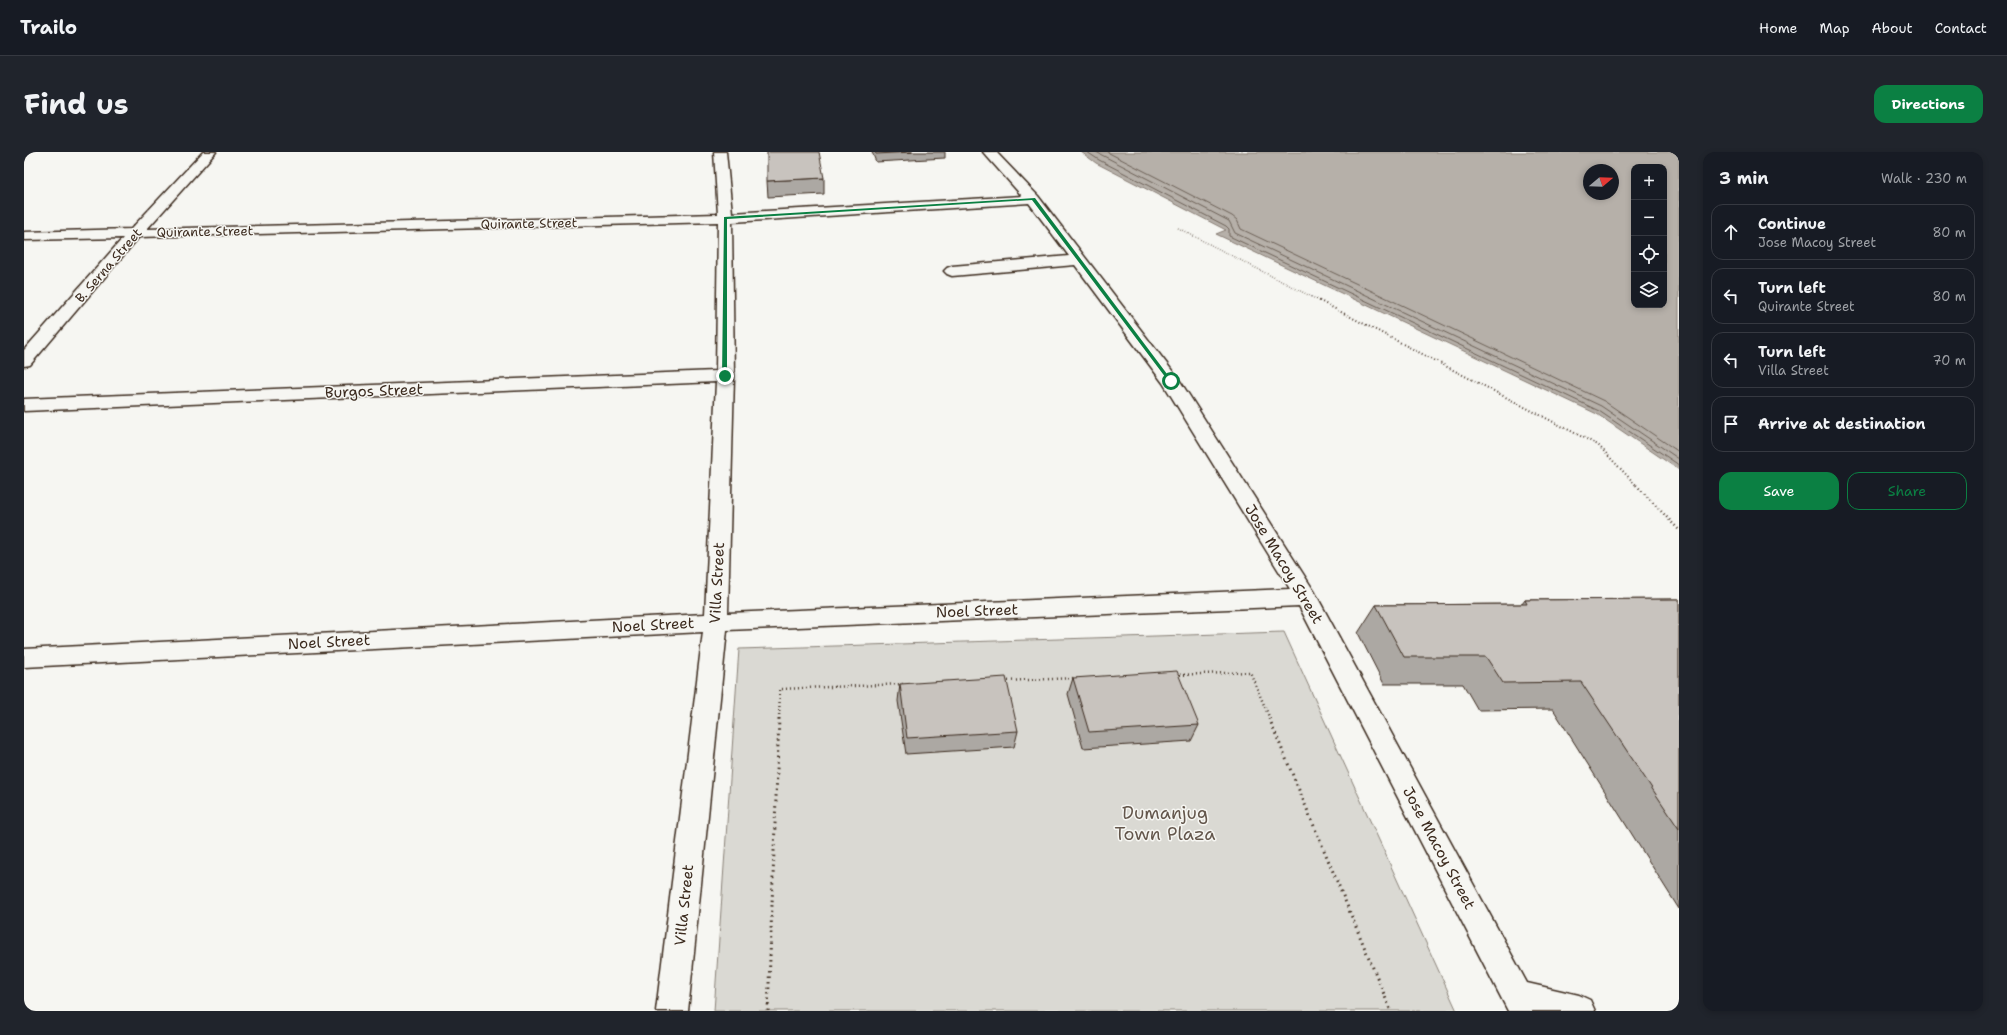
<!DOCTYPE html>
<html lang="en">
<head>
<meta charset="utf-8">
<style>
	body { margin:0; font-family:"Shantell Sans",sans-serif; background:#20242c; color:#f1f3f6 }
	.controls { position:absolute; right:12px; top:12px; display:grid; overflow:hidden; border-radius:8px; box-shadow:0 2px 6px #0003 }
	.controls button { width:36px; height:36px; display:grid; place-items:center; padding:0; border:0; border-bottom:1px solid #363941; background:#171b24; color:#f1f3f6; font:20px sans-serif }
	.compass { position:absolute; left:1559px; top:12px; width:36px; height:36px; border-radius:50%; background:#171b24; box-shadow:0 2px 6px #0003; rotate:71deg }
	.stop { position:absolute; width:12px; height:12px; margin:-9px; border:3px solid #0b8043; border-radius:50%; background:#fff }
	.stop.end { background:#0b8043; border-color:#fff; box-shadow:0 1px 4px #0008 }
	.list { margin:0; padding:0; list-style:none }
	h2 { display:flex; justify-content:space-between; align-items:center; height:52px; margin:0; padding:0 16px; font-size:17px }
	h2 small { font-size:13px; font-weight:400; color:#9ea1a6 }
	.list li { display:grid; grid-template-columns:26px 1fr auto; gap:12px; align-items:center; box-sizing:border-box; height:56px; margin:0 8px 8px; padding:0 8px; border:1px solid #363941; border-radius:12px }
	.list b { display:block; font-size:15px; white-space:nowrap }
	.list p { margin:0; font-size:13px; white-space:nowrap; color:#9ea1a6 }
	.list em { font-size:13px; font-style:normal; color:#9ea1a6 }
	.actions { display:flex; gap:8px; padding:12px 16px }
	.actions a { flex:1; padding:9px 0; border:1px solid #0b8043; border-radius:12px; text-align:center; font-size:14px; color:#0b8043 }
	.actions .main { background:#0b8043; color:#fff }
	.icon { flex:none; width:22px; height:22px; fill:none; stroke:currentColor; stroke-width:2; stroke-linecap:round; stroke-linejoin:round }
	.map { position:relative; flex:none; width:1655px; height:859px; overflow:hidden; border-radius:12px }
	header { display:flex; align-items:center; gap:24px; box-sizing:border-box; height:56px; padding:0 20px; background:#171b24; border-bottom:1px solid #363941 }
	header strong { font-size:19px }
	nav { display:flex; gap:22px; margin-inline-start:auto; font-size:14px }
	.intro { display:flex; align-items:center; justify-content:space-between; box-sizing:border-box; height:96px; padding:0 24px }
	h1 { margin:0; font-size:28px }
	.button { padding:10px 18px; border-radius:12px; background:#0b8043; color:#fff; font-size:14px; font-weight:700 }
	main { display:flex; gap:24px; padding:0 24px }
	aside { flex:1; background:#171b24; border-radius:12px; box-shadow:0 2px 6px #0003 }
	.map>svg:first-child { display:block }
	.green { fill:#dad9d3; stroke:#8a8278 }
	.water { fill:#b6b0a9; stroke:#857a71; fill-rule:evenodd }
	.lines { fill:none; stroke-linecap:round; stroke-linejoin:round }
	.shore { stroke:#6c6056; stroke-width:1 }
	.minor-casing { stroke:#3b2a1e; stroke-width:3 }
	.path-far3 { stroke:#3b2a1e; stroke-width:1.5; stroke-dasharray:0.5 2; stroke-linecap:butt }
	.path-far2 { stroke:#3b2a1e; stroke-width:2; stroke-dasharray:1 2.5; stroke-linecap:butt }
	.path-far1 { stroke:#3b2a1e; stroke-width:2.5; stroke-dasharray:1 3; stroke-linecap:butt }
	.path { stroke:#3b2a1e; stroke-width:3; stroke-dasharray:1.5 4; stroke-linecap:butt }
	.minor { fill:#f6f6f2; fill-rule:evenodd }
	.wall { fill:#aca8a3; stroke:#3b2a1e }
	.building { fill:#c8c3be; stroke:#3b2a1e }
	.route { fill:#0b8043 }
	.labels { text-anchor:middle; stroke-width:3; stroke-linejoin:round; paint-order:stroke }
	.far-street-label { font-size:13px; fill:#3b2a1e; stroke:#f6f6f2 }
	.street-label { font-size:15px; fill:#3b2a1e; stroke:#f6f6f2 }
	.near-park-label { font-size:18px; fill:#63564b; stroke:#f6f6f2 }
</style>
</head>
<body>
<header>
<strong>Trailo</strong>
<nav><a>Home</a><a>Map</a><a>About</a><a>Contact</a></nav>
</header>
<div class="intro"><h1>Find us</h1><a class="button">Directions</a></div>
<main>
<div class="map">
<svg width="1655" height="859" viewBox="0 0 1655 859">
	<rect width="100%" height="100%" fill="#f6f6f2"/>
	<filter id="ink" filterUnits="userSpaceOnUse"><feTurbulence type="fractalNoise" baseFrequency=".025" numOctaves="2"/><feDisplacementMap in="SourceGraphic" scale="8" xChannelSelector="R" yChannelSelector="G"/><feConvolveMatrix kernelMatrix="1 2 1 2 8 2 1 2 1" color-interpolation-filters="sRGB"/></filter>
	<g filter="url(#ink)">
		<!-- green -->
		<polygon class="green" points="1260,480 1433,859 690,859 715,497"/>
		<!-- water -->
		<path class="water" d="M1057 0H1655V318L1573 262 1192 82 1202 78 1072 11ZM1610 15H1640V153H1610ZM1565 18H1589V42H1565Z"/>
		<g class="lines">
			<!-- shore -->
			<g class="shore">
				<polyline points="1063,0 1075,8 1202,74 1205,77 1205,84 1575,259 1655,313"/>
				<polyline points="1072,0 1205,69 1211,81 1577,254 1655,307"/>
				<polyline points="1083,0 1208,64 1213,68 1217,77 1580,249 1655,300"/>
			</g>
			<defs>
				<path id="minor" d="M179 0H192L123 77 694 62 690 0H702L708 61 998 44 959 0H972L1014 44 1156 229 1290 439 1503 831 1555 843 1566 848 1571 859H1484L1275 454 703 478 664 859H632L679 480 0 515V497L681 462 692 230 0 259V247L692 219 694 70 115 85 6 213 0 214V198L99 86 0 88V80L107 77ZM1005 51 1045 104 928 114 923 116 920 119 923 122 928 124 1051 113 1139 231 1266 437 704 461 710 224 708 70Z"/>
			</defs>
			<!-- minor casing -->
			<use href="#minor" class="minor-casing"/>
			<!-- path-far3 -->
			<polyline class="path-far3" points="1154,76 1294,148"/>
			<!-- path-far2 -->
			<polyline class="path-far2" points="1292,147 1574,293 1613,334"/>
			<!-- path-far1 -->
			<g class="path-far1">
				<polyline points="1612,333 1655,378"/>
				<polyline points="1152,523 1226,520 1246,567"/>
				<polyline points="980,529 1051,526"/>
				<polyline points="755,567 756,537 879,532"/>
			</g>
			<!-- path -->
			<g class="path">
				<polyline points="1245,566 1367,859"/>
				<polyline points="744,859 755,566"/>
			</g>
			<!-- minor -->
			<use href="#minor" class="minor"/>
		</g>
		<!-- wall -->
		<g class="wall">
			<polygon points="848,0 921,0 921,6 852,10"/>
			<polygon points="800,26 800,42 744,45 743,29"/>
			<polygon points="1655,447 1655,757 1529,557 1454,558 1439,532 1360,532 1334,481 1352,453 1498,452 1501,448"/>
			<polygon points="1049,526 1175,573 1167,589 1059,596 1044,542"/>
			<polygon points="876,532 994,579 990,595 882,602 874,549"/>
		</g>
		<!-- building -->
		<g class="building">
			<polygon points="743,0 795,0 800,26 743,29"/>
			<polygon points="851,0 888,0 852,2"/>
			<polygon points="1655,447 1655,677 1557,530 1479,531 1462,505 1380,505 1352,453 1503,452 1501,448"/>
			<polygon points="1153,519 1175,573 1065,580 1049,526"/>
			<polygon points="982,525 994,579 883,586 876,532"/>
		</g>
	</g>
	<!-- route -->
	<polygon class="route" points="1011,46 1149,230 1145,230 1008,48 703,67 703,224 701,226 698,224 700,65"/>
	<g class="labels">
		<!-- far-street labels -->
		<g class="far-street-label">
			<text transform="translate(505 71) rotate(-1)" y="5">Quirante Street</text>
			<text transform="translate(181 79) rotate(-1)" y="5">Quirante Street</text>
			<text transform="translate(84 113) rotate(-49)" y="5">B. Serna Street</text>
		</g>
		<!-- street labels -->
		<g class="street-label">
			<text transform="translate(350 239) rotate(-2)" y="5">Burgos Street</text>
			<text transform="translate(1260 412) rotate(59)" y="5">Jose Macoy Street</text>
			<text transform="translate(693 431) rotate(-87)" y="5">Villa Street</text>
			<text transform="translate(953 459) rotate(-2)" y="5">Noel Street</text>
			<text transform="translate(629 473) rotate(-3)" y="5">Noel Street</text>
			<text transform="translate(305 490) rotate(-3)" y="5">Noel Street</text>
			<text transform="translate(1415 696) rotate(62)" y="5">Jose Macoy Street</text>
			<text transform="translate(660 753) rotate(-84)" y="5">Villa Street</text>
		</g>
		<!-- near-park labels -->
		<g class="near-park-label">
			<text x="1141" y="667">Dumanjug<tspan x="1141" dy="21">Town Plaza</tspan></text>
		</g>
	</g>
</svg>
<div class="controls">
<button>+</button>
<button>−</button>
<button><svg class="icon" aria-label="locate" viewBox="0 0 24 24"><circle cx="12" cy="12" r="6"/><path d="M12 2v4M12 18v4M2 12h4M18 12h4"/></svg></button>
<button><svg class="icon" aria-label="layers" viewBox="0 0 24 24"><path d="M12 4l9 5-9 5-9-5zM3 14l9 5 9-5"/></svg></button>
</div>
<svg class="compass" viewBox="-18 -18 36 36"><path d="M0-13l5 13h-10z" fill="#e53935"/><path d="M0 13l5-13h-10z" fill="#9ea1a6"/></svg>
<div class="stop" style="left:1147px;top:229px"></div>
<div class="stop end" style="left:701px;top:224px"></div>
</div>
<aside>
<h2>3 min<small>Walk · 230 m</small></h2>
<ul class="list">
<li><svg class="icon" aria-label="ahead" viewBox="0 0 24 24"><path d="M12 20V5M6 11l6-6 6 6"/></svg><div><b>Continue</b><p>Jose Macoy Street</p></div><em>80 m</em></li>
<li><svg class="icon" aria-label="left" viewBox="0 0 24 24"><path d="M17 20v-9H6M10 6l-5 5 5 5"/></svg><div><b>Turn left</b><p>Quirante Street</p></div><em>80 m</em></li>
<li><svg class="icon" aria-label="left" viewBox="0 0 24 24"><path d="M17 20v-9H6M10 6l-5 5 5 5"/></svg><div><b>Turn left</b><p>Villa Street</p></div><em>70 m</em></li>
<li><svg class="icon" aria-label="arrive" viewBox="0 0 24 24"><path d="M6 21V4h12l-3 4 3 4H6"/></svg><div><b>Arrive at destination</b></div></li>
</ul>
<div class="actions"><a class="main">Save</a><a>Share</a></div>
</aside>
</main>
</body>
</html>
